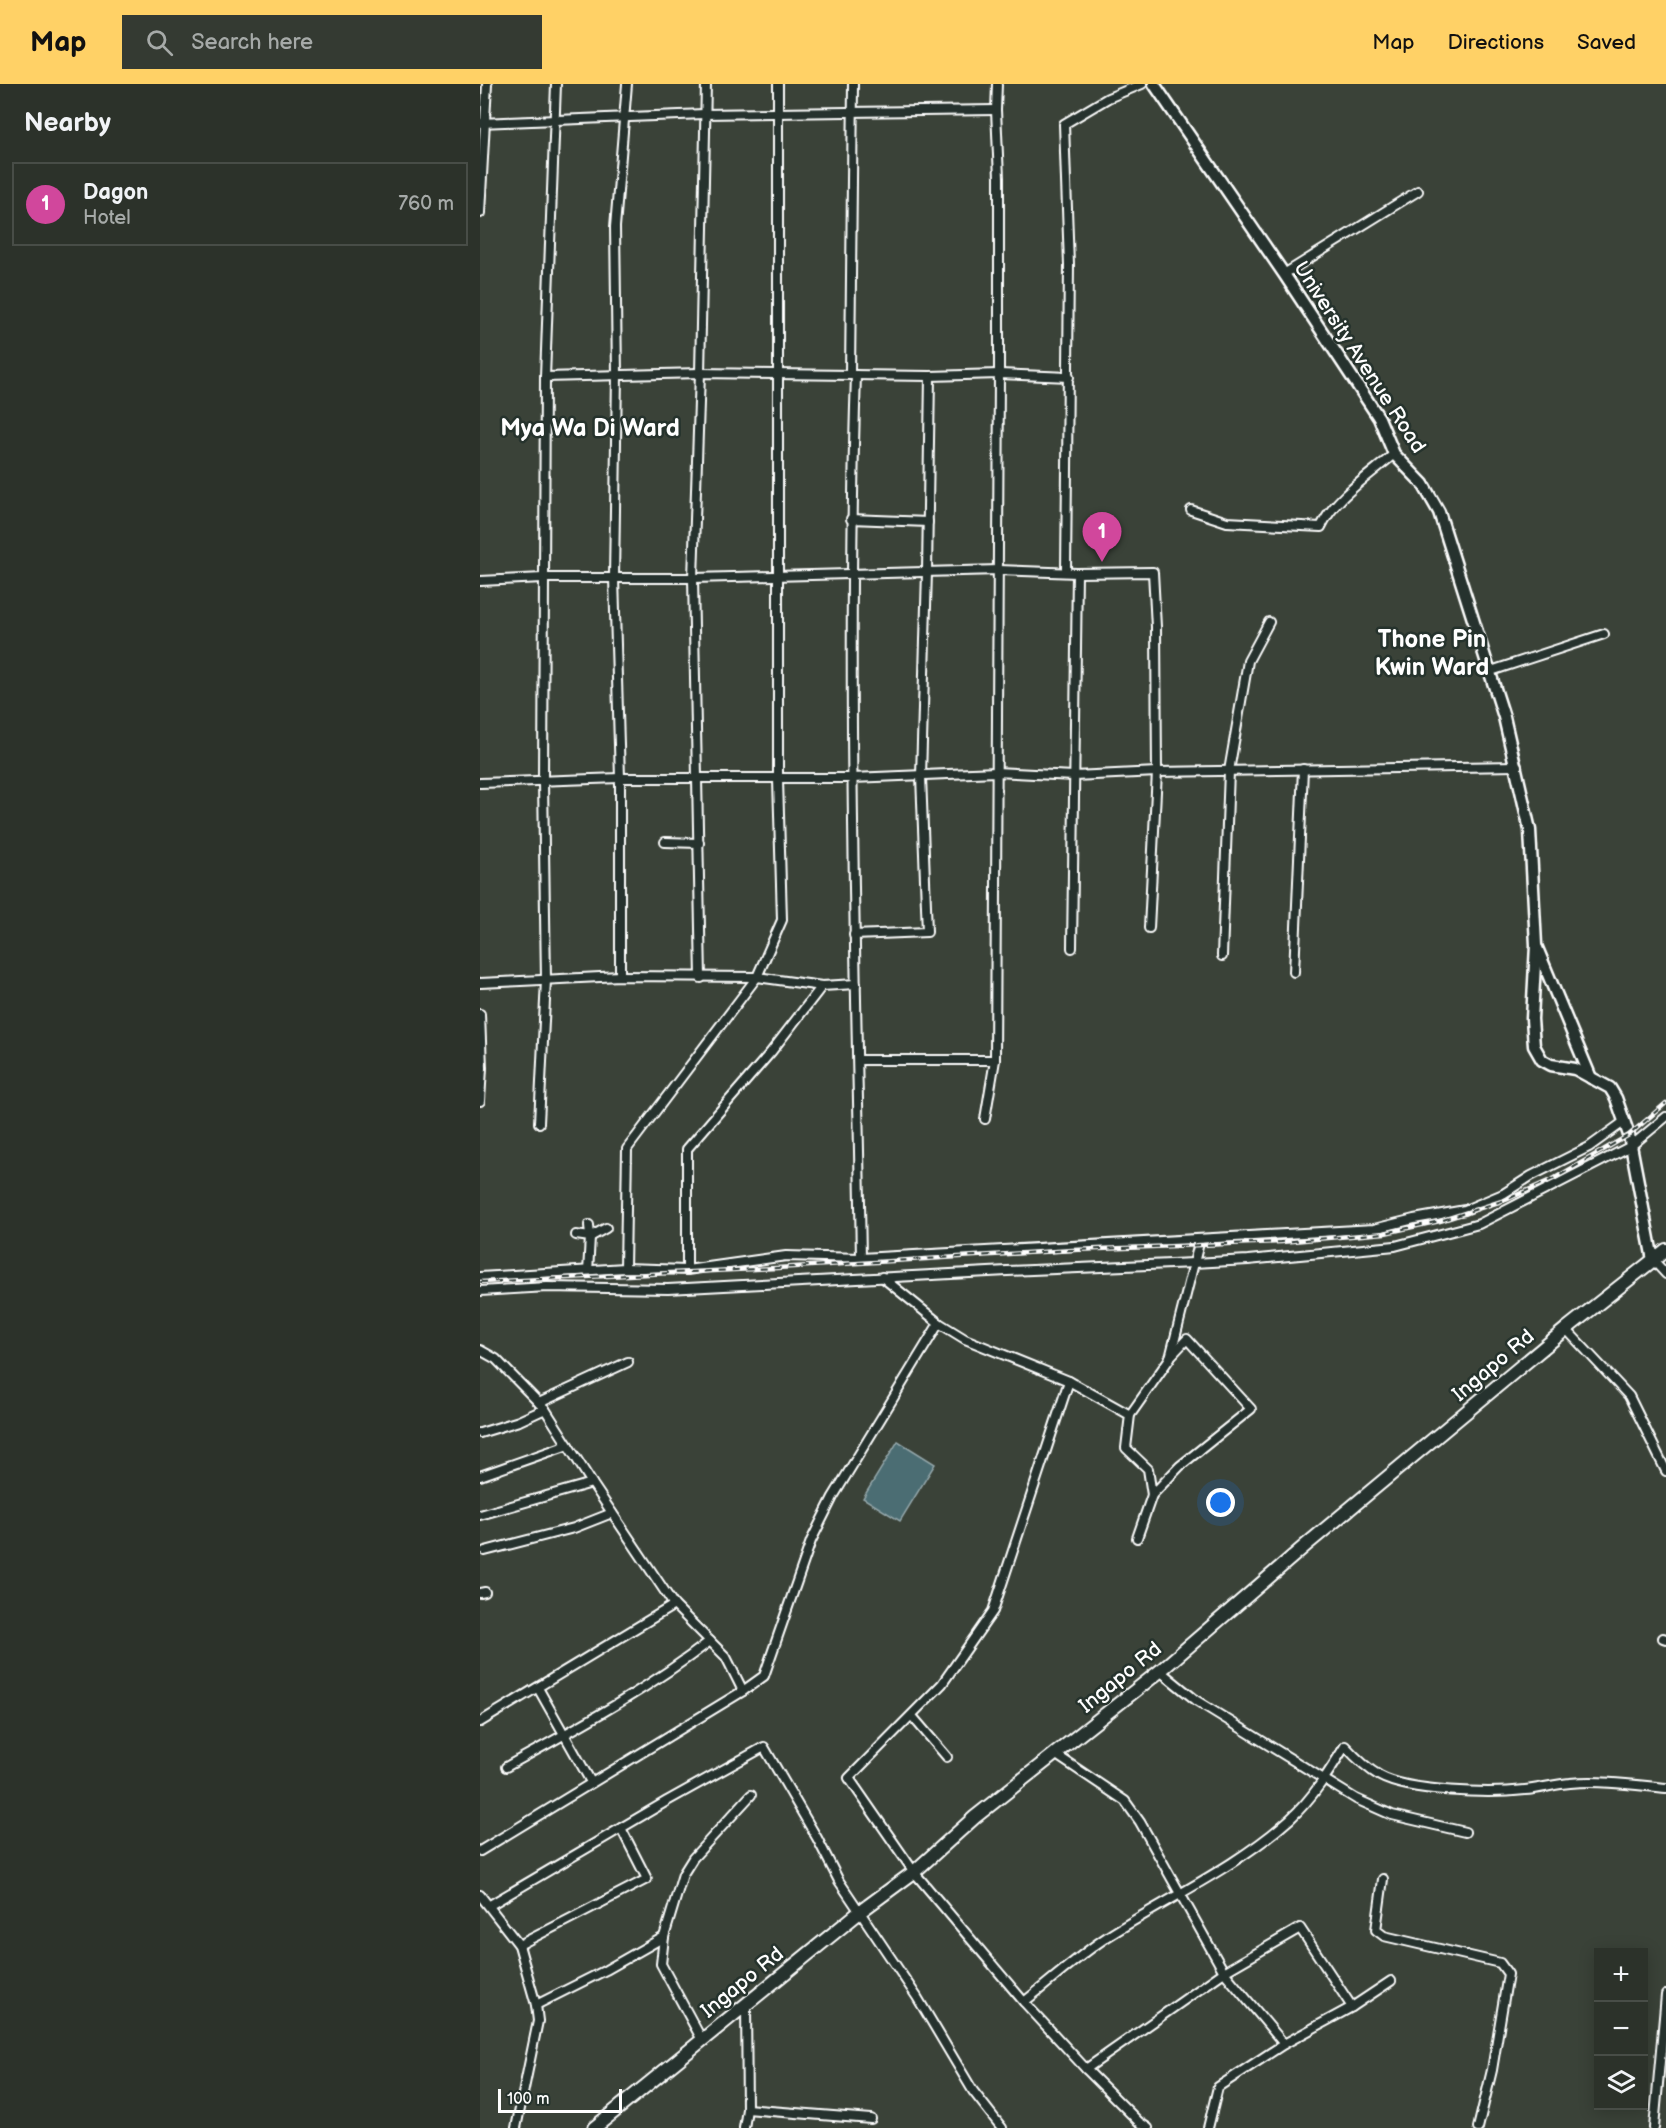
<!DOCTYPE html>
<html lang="en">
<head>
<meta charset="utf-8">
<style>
	body { margin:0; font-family:"Balsamiq Sans",sans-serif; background:#343a32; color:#f1f3f6 }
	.controls { position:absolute; right:18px; bottom:18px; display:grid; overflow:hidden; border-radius:0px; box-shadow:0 3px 15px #0003 }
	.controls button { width:54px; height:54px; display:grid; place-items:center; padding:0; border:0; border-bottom:2px solid #484d47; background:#2c322a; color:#f1f3f6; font:30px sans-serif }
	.scale { position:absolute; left:18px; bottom:15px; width:124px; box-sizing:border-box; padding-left:6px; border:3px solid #fff; border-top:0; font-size:16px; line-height:21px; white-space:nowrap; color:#fff; -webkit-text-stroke:4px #26332d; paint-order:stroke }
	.you { position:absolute; left:741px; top:1419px; width:21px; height:21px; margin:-15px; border:4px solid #fff; border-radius:50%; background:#1a73e8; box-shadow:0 0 0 9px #1a73e833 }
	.badge { display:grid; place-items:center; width:39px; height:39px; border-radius:50%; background:#ffd166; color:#fff; font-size:20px; font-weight:700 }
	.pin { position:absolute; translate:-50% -50px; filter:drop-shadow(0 2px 3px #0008) }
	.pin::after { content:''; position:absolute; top:32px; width:21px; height:18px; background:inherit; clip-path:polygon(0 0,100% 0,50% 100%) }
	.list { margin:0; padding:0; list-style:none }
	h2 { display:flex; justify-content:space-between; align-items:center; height:78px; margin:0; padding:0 24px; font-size:26px }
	h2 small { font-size:20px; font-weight:400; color:#a6aaa8 }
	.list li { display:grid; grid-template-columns:39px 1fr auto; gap:18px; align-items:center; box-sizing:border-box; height:84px; margin:0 12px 12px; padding:0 12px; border:2px solid #484d47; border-radius:0px }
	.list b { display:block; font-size:22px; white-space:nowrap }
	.list p { margin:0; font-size:20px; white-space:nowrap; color:#a6aaa8 }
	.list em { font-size:20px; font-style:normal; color:#a6aaa8 }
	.icon { flex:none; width:33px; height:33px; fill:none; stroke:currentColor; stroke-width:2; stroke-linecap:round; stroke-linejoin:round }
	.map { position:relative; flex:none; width:1186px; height:2044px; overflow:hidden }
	header { display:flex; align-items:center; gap:36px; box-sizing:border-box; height:84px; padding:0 30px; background:#ffd166; color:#111 }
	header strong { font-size:28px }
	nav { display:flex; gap:33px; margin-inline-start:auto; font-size:21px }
	.search { width:420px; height:54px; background:#343a32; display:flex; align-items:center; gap:15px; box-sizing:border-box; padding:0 21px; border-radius:0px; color:#a6aaa8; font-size:22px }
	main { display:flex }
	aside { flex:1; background:#2c322a }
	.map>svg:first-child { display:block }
	.water { fill:#4c6d73; stroke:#94a7ab; stroke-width:1.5 }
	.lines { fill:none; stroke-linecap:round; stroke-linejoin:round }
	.minor-casing { stroke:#fff; stroke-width:12 }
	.secondary-casing { stroke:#fff; stroke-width:15 }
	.primary-casing { stroke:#fff; stroke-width:16 }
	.minor { stroke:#26332d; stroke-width:8 }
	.secondary { stroke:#26332d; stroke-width:10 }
	.primary { stroke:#26332d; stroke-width:12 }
	.rail-casing { stroke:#fff; stroke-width:4.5 }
	.rail { stroke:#26332d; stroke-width:2; stroke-dasharray:7; stroke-linecap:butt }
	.labels { text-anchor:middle; stroke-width:5; stroke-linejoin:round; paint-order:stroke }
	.street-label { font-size:21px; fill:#fff; stroke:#26332d }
	.quarter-label { font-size:24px; font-weight:bold; fill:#fff; stroke:#26332d }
</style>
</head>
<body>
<header>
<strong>Map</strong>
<div class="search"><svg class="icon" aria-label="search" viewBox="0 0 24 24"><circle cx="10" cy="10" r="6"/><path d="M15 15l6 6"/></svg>Search here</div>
<nav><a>Map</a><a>Directions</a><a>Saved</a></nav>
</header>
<main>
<aside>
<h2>Nearby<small></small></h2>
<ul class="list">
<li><span class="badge" style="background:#d1479c">1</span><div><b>Dagon</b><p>Hotel</p></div><em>760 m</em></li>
</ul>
</aside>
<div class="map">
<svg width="1186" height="2044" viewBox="0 0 1186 2044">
	<rect width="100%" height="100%" fill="#3a4238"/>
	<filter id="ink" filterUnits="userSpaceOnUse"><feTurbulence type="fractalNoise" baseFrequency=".0167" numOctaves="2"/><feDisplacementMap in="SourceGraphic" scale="12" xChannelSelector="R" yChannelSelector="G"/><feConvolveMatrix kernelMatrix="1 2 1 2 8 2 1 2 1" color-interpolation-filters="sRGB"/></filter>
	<g filter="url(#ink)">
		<!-- water -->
		<polygon class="water" points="418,1357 455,1380 420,1437 383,1414"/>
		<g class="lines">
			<defs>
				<g id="minor">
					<polyline points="0,39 224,30 516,26"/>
					<polyline points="0,129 7,0"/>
					<polyline points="804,190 938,107"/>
					<polyline points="370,290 373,0"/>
					<path d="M376 291C366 585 376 879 381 1174"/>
					<polyline points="65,293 220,289 450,292 519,290 589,293"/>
					<path d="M711 426 747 438 841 443C855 413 889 392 914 370"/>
					<polyline points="371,435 448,438"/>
					<polyline points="586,488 589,181 584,40 628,14 662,0"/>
					<polyline points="0,497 63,494 213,494 519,486 597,489 673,488 676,543 677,688 669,844"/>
					<polyline points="1011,587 1124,550"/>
					<polyline points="0,699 140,694 372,694 516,688 594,692 677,688 1037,682"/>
					<polyline points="185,758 219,759"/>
					<polyline points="374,851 447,848 441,692 447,488 450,292"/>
					<polyline points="592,864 597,489"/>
					<polyline points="742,872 749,687 768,577 789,538"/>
					<polyline points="814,888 823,685"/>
					<polyline points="140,892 140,694 134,494 137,290 135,143 147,0"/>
					<polyline points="221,894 213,494 220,289 226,0"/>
					<polyline points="0,899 140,892 277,893 342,902 376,900"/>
					<polyline points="0,930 2,984 0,1017"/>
					<polyline points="378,976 515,976"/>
					<polyline points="505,1035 515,976 519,290 519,94 516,26 517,0"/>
					<polyline points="59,1039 66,896 63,698 65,293 76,0"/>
					<polyline points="96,1151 110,1153 126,1144"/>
					<polyline points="1173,1176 1186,1190"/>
					<polyline points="145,1184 147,1065 277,893 302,836 298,695 298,0"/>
					<polyline points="207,1186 207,1065 291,968 342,902"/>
					<polyline points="108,1188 110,1153 109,1141"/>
					<polyline points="0,1193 145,1184 207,1186 306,1172 381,1174 894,1145 934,1135 985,1126 1023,1110 1051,1092 1109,1063 1145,1037"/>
					<polyline points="402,1193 459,1239 485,1255 589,1297 650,1331"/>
					<polyline points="0,1207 67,1203 188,1205 527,1187 714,1179 768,1176 915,1162 999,1140 1151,1062 1186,1033"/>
					<polyline points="1086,1245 1149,1312 1186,1387"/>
					<polyline points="0,1266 16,1275 65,1325 112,1399 194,1521 246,1573 263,1607"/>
					<polyline points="589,1297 513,1527 462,1600 369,1694 434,1788 544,1918 606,1985 659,2038 668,2044"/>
					<polyline points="59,1319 148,1278"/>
					<polyline points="0,1349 39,1337 65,1325"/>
					<polyline points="0,1392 88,1361"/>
					<polyline points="672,1411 700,1382 771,1325 707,1255 690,1273"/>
					<polyline points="0,1431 112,1399"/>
					<polyline points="657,1454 672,1411 668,1385 646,1364 650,1331 690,1274 720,1155"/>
					<polyline points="5,1467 94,1444 132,1429"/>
					<polyline points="0,1509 5,1508"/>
					<polyline points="1183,1554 1186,1555"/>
					<polyline points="680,1587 717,1617 876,1715 912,1731 985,1748"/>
					<polyline points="58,1604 111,1698"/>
					<polyline points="432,1632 467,1673"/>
					<polyline points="0,1638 194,1521"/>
					<polyline points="575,1670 645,1717 660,1738 744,1888 804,1960"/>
					<path d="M26 1683C96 1644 167 1606 230 1557"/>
					<polyline points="0,1767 263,1607 284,1592 331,1457 353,1413 459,1239"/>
					<polyline points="903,1795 896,1846 904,1852 1020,1879 1028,1890 1012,1986 998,2044"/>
					<polyline points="0,1811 39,1861 56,1921 58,1937 36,2044"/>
					<polyline points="10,1821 187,1717 284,1663 337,1754 359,1797 437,1913 493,2007 522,2044"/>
					<polyline points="39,1861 167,1795 141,1744"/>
					<path d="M544 1918C571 1897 598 1872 627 1853 686 1815 757 1783 810 1735 833 1714 849 1688 865 1662 876 1674 886 1684 900 1692 929 1708 1011 1710 1045 1706 1060 1705 1075 1700 1090 1699 1121 1696 1155 1701 1186 1704"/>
					<polyline points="56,1921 126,1886 184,1853"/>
					<polyline points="222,1956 181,1880 184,1853 203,1790 213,1774 271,1711"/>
					<polyline points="606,1985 744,1888 820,1844 872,1923"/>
					<polyline points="267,2025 391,2035"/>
					<polyline points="264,2044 267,2025 266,1921"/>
					<polyline points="728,2044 738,2003 804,1960 872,1923 911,1897"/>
					<polyline points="1174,2044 1186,1911"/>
				</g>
				<g id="secondary">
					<polyline points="674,0 804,190 899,334 914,370 943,400 959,428 1024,633 1050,746 1056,861 1052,935 1054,962 1062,976 1071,981 1095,985 1130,1004 1136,1014 1149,1051 1173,1176"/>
					<polyline points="1057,864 1111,994"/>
				</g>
				<polyline id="primary" points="114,2044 381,1827 434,1788 495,1733 680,1587 826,1461 1086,1245 1186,1166"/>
			</defs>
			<!-- minor casing -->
			<use href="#minor" class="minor-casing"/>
			<!-- secondary casing -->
			<use href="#secondary" class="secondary-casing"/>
			<!-- primary casing -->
			<use href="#primary" class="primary-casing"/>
			<!-- minor -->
			<use href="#minor" class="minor"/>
			<!-- secondary -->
			<use href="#secondary" class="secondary"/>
			<!-- primary -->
			<use href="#primary" class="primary"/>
			<defs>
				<polyline id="rail" points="0,1198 297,1184 593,1166 801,1158 905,1149 960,1137 1028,1115 1075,1094 1149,1051 1186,1019"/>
			</defs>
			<!-- rail casing -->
			<use href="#rail" class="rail-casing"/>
			<!-- rail -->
			<use href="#rail" class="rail"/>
		</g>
	</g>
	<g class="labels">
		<!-- street labels -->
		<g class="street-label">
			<text transform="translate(880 273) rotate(57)" y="7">University Avenue Road</text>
			<text transform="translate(1013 1281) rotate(-40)" y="7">Ingapo Rd</text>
			<text transform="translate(640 1593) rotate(-39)" y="7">Ingapo Rd</text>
			<text transform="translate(262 1898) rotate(-39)" y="7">Ingapo Rd</text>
		</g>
		<!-- quarter labels -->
		<g class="quarter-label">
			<text x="110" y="352">Mya Wa Di Ward</text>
			<text x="952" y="563">Thone Pin<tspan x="952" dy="28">Kwin Ward</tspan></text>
		</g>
	</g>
</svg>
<div class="controls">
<button>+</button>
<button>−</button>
<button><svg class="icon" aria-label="layers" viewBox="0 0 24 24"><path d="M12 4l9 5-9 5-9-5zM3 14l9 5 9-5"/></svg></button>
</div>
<div class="scale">100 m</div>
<div class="you"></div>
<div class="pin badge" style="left:622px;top:478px;background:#d1479c">1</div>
</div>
</main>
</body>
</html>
